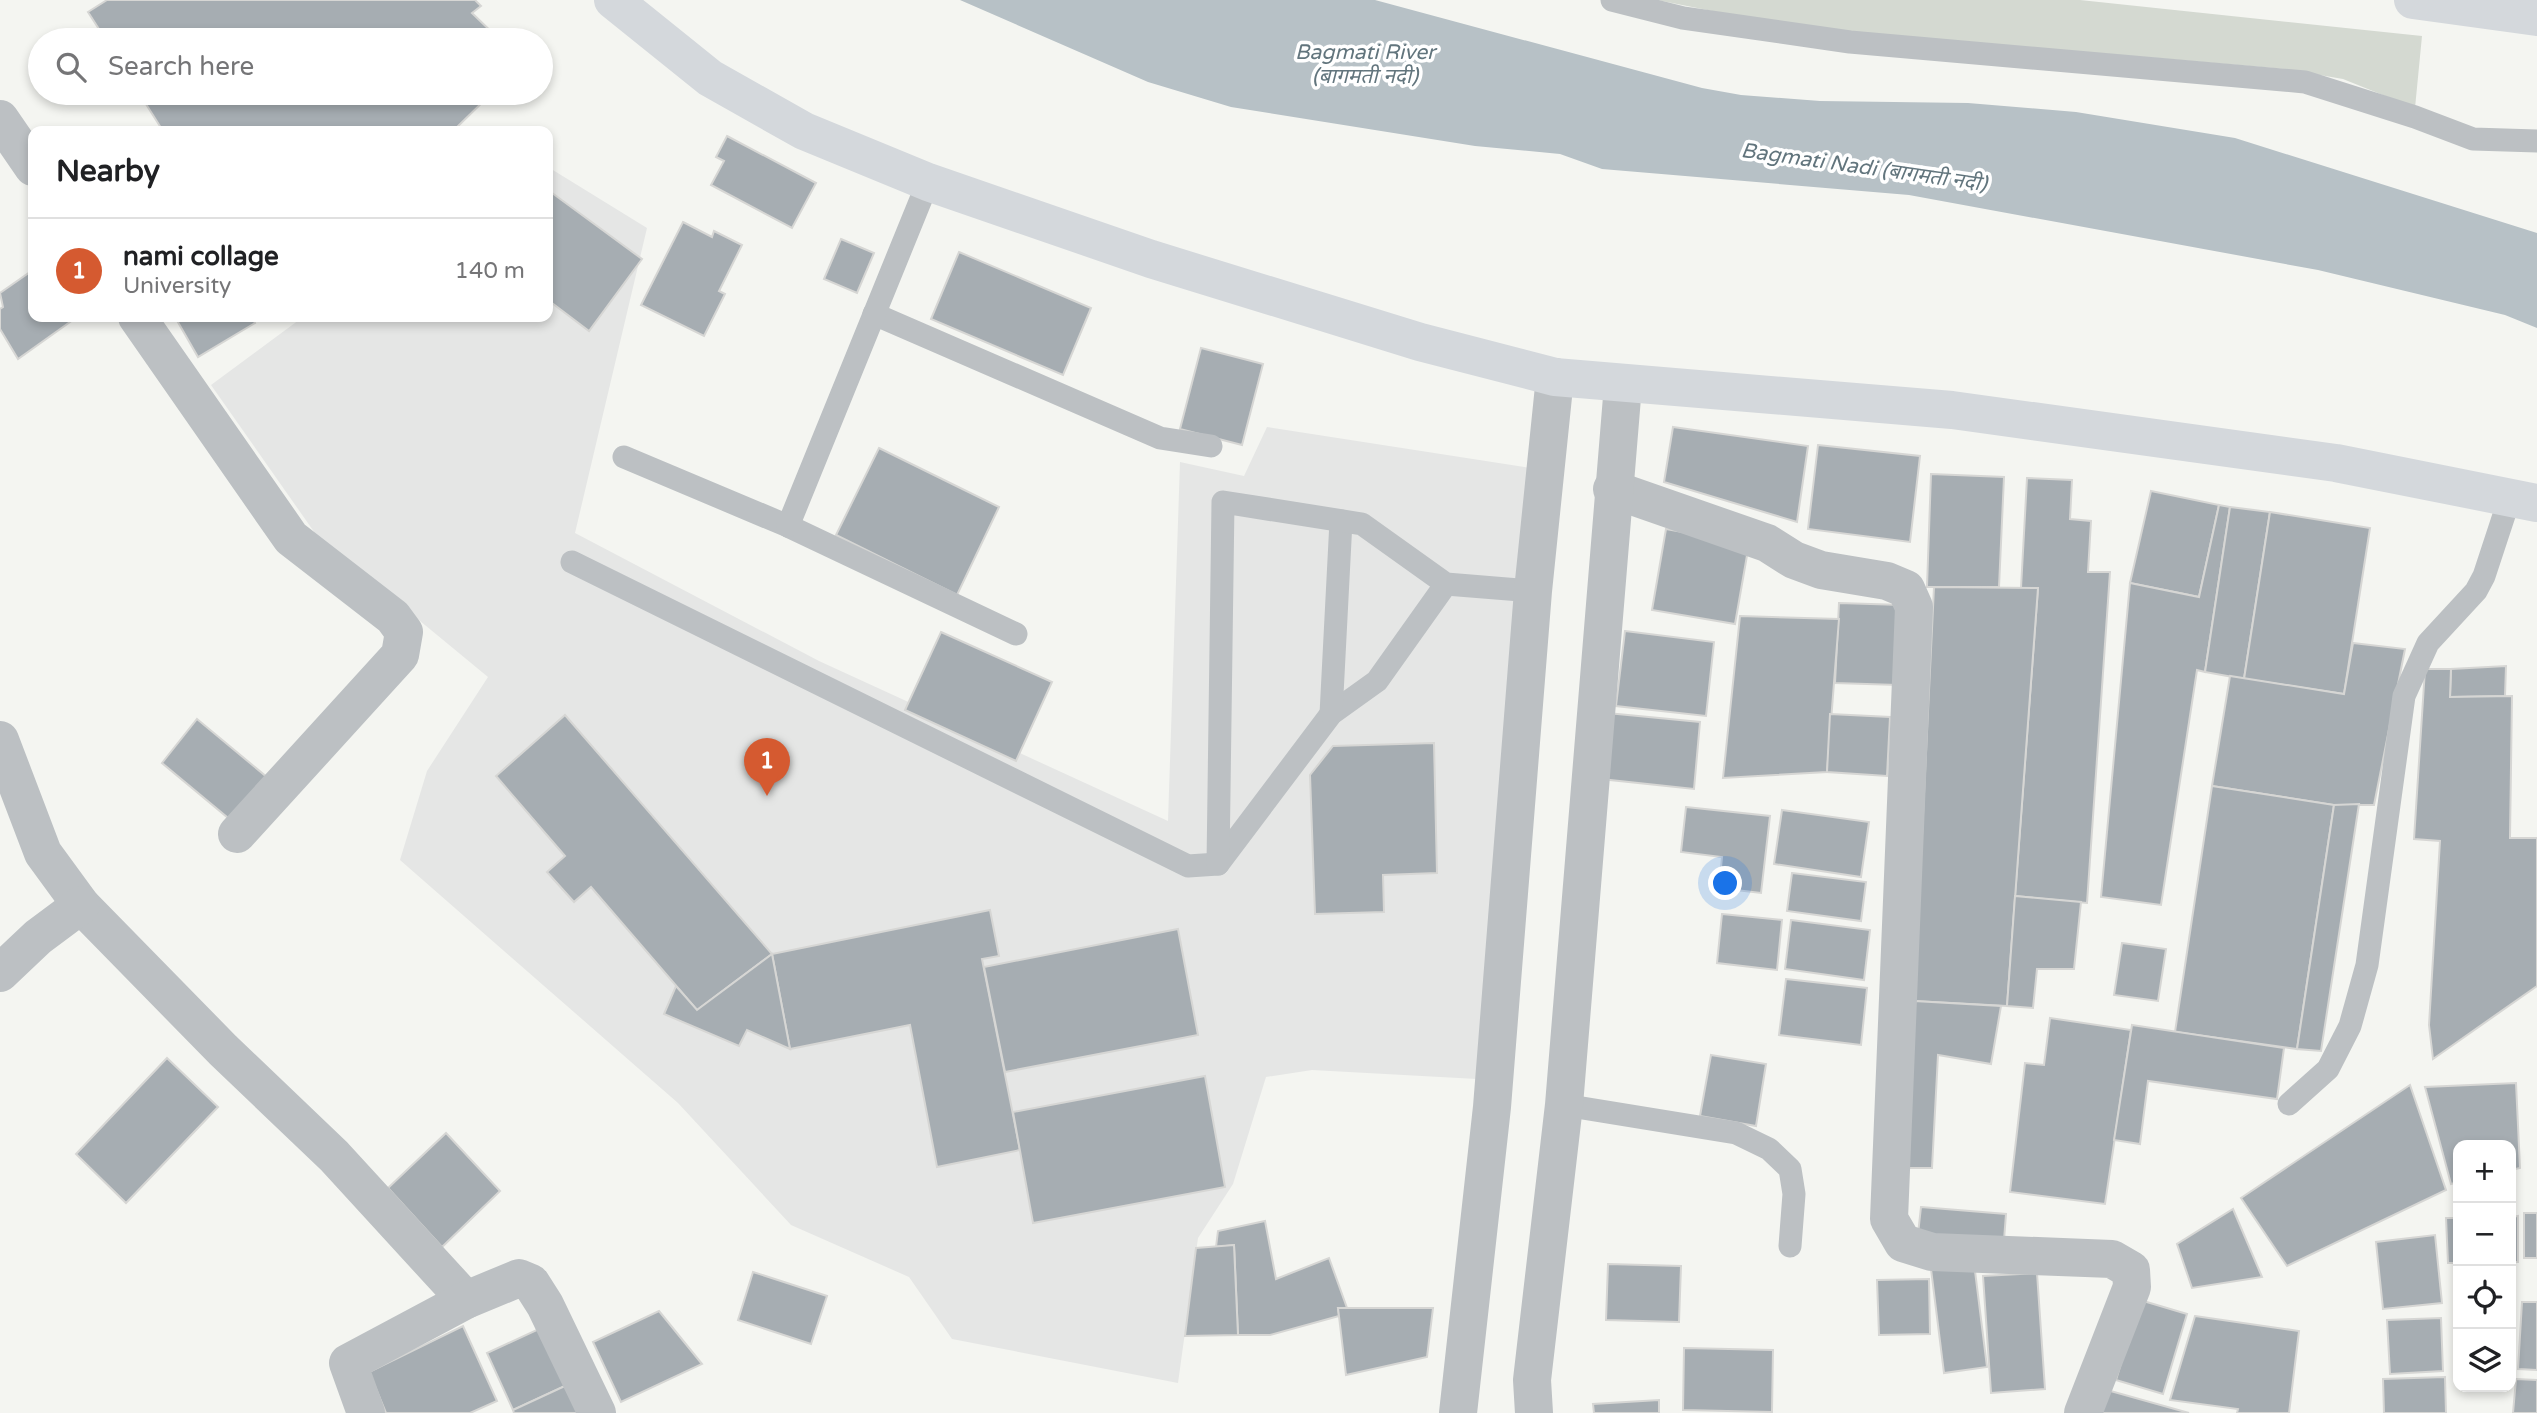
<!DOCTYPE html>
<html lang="en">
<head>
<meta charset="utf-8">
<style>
	body { margin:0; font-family:"Varela Round","Noto Sans Devanagari",sans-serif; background:#f2f2f2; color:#202124 }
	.controls { position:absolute; right:21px; bottom:21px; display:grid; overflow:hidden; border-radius:14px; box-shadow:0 4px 10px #0003 }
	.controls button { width:63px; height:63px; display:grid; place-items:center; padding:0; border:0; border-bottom:2px solid #e0e0e0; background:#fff; color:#202124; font:35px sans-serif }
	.you { position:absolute; left:1726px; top:884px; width:24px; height:24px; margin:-18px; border:5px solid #fff; border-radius:50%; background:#1a73e8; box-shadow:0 0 0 10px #1a73e833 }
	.badge { display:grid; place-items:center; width:46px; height:46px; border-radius:50%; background:#d55a30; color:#fff; font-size:23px; font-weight:700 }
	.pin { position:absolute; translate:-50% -58px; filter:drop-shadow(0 2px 4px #0008) }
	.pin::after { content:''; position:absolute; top:37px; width:24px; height:21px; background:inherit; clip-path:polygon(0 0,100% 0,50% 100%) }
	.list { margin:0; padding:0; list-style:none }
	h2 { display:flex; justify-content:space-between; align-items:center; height:91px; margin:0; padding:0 28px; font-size:30px }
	h2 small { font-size:23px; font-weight:400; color:#757577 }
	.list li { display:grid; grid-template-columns:46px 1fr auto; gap:21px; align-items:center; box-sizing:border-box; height:105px; padding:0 28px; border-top:2px solid #e0e0e0 }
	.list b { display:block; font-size:26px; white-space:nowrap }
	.list p { margin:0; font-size:23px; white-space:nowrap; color:#757577 }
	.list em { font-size:23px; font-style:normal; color:#757577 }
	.icon { flex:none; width:38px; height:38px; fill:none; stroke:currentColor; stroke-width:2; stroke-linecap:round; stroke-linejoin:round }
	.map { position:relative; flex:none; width:2537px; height:1413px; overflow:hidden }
	.search { position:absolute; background:#fff; box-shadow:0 4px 10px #0003; left:28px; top:28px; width:525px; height:77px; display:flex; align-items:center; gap:18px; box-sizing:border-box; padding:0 24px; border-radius:38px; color:#757577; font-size:26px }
	.panel { position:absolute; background:#fff; box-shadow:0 4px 10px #0003; left:28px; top:126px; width:525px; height:196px; border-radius:14px }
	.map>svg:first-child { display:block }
	.built { fill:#e5e6e5 }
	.green { fill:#d4d9d1 }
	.water { fill:#b7c1c6 }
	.building { fill:#a6adb2; stroke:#d6d6d4; stroke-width:2 }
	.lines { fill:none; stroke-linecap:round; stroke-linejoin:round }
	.lane { stroke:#bcc0c3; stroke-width:23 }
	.street { stroke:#bcc0c3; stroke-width:38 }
	.secondary { stroke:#d4d8dc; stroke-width:38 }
	.labels { text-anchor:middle; stroke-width:7; stroke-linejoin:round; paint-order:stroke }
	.water-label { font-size:21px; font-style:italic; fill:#62757d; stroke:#fff }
</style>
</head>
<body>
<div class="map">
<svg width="2537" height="1413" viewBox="0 0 2537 1413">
	<rect width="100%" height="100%" fill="#f4f5f1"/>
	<!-- built -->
	<polygon class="built" points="548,167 647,228 575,533 819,661 1168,821 1180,462 1244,476 1267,427 1537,469 1477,1079 1312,1070 1266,1077 1233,1184 1198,1238 1178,1383 952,1339 909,1277 791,1225 678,1103 400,860 427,771 488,677 317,536 211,385 303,317 548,317"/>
	<!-- green -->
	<polygon class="green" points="1657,0 2080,0 2422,36 2415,108 2343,79 2285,69 1793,27"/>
	<!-- water -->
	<polygon class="water" points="960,0 1375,0 1702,88 1741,95 1820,101 1968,103 2076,112 2235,138 2537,233 2537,328 2505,315 2318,270 1909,195 1602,169 1560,154 1475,146 1231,107 1148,82"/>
	<!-- building -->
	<g class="building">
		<polygon points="107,0 475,0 481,6 472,13 500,40 106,40 88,12"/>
		<polygon points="139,93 492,93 453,131 163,131"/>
		<polygon points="727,136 816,183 792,228 711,185 724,161 716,157"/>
		<polygon points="548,190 642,259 589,331 548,300"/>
		<polygon points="683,222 712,237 714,231 742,245 719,291 725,294 704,336 641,305"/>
		<polygon points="841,239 874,253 857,293 824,279"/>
		<polygon points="959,252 1091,308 1063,375 931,319"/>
		<polygon points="33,270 33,317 77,317 18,359 0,329 0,309 3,307 0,293"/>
		<polygon points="175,317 252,317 255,323 198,357"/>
		<polygon points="1201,348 1263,364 1242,445 1180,429"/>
		<polygon points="1673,427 1808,446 1797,522 1664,482"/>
		<polygon points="1818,445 1920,456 1910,542 1808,529"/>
		<polygon points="879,448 999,507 957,595 836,535"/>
		<polygon points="1931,474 2004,477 1999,587 1927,587"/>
		<polygon points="2027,478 2072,480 2070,519 2091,521 2088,572 2110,572 2087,903 2015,896 2038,588 2021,588"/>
		<polygon points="2151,491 2219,505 2199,597 2130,583"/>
		<polygon points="2219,505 2230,507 2205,672 2197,670 2161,905 2101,897 2130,583 2199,597"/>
		<polygon points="2230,507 2270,512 2244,679 2205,672"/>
		<polygon points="2270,512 2370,528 2344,694 2244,679"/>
		<polygon points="1666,529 1749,544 1735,624 1652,610"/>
		<polygon points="1934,587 2038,588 2007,1006 1914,1001"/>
		<polygon points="1839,603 1902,605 1898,685 1835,683"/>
		<polygon points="1740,616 1839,619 1827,772 1723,778"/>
		<polygon points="1625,631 1714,642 1706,716 1616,706"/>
		<polygon points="941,632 1052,682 1016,761 905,710"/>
		<polygon points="2353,643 2405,649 2374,805 2334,805 2212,786 2230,676 2344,694"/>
		<polygon points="2506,666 2505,696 2450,697 2451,669"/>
		<polygon points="2425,669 2451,669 2450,697 2512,696 2510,838 2537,838 2537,986 2433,1059 2429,1025 2440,841 2414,839"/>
		<polygon points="1607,713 1700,722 1694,789 1601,779"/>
		<polygon points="1830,714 1890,717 1887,776 1827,772"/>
		<polygon points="565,715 772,954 697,1010 591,887 574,902 547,872 565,856 496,776"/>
		<polygon points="197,719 274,783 239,827 162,763"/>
		<polygon points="1434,743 1437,873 1383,875 1384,912 1315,914 1310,775 1333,746"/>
		<polygon points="2212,786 2334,805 2297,1049 2175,1032"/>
		<polygon points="2359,804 2321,1051 2297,1049 2334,805"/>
		<polygon points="1686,807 1770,816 1761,893 1719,888 1722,857 1681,852"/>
		<polygon points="1782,810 1869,822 1861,877 1774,864"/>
		<polygon points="1792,873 1866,882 1861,921 1787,911"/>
		<polygon points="2015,896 2081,902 2074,969 2037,969 2033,1008 2007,1006"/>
		<polygon points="990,910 999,956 982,959 1020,1150 937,1167 910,1025 790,1049 772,954"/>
		<polygon points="1722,914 1782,920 1777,970 1717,963"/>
		<polygon points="1791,920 1870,930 1864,980 1785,969"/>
		<polygon points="1178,929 1198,1035 1005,1072 984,967"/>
		<polygon points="2122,943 2166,949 2158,1001 2114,995"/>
		<polygon points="772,954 790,1049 747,1030 739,1046 664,1014 676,986 697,1010"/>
		<polygon points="1786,979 1867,988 1861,1045 1779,1035"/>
		<polygon points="1914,1001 2001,1006 1991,1064 1938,1055 1932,1168 1906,1168"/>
		<polygon points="2050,1018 2131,1030 2105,1204 2010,1192 2025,1063 2044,1065"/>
		<polygon points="2132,1025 2284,1048 2277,1099 2148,1081 2140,1144 2114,1140"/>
		<polygon points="1711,1055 1766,1064 1756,1126 1700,1116"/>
		<polygon points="167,1058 218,1107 126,1203 76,1154"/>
		<polygon points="1205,1076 1225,1187 1033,1223 1013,1112"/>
		<polygon points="2516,1083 2520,1168 2511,1170 2511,1145 2458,1145 2458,1182 2451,1184 2425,1087"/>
		<polygon points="2410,1085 2446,1190 2287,1266 2241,1198"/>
		<polygon points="446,1133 500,1191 442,1247 388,1188"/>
		<polygon points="1921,1207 2006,1214 2004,1240 1918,1234"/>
		<polygon points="2233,1209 2262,1277 2192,1288 2177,1244"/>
		<rect x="2524" y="1213" width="13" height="45"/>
		<polygon points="2518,1216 2518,1262 2511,1262 2511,1217"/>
		<polygon points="2446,1218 2458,1218 2458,1263 2448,1263"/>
		<polygon points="1265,1221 1276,1279 1329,1258 1347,1308 1338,1308 1339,1316 1270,1335 1238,1335 1234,1245 1216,1247 1218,1231"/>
		<polygon points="2435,1235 2442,1303 2383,1309 2376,1242"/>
		<polygon points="1234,1245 1238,1335 1185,1336 1196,1248"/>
		<polygon points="1974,1263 1987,1367 1944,1373 1931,1269"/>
		<polygon points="1608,1264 1681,1266 1679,1322 1606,1320"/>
		<polygon points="753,1272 827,1296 811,1344 738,1320"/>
		<polygon points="2037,1273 2045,1389 1991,1393 1983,1276"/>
		<polygon points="1929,1279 1930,1334 1879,1335 1877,1280"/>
		<polygon points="2140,1300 2187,1314 2163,1394 2116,1380"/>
		<polygon points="2522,1302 2537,1302 2537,1370 2518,1369"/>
		<polygon points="1338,1308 1433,1308 1427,1357 1346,1375"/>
		<polygon points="659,1311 702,1364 621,1402 593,1342"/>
		<polygon points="2195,1316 2299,1331 2289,1413 2237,1413 2238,1409 2170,1400"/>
		<polygon points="2441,1318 2443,1371 2390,1374 2387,1320"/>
		<polygon points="463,1326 497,1401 470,1413 386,1413 369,1372"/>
		<polygon points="541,1328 567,1385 513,1410 487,1353"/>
		<polygon points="1684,1348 1773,1350 1772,1412 1683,1410"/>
		<polygon points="2445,1377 2446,1413 2384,1413 2383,1379"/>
		<polygon points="2516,1379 2537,1380 2537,1413 2513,1413"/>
		<polygon points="567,1385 580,1413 514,1413 513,1410"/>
		<polygon points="2107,1390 2189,1413 2101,1413"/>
		<polygon points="1659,1400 1659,1413 1594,1413 1593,1404"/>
	</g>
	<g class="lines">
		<!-- lane -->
		<g class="lane">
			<polyline points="1612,0 1683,18 1850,42 2305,82 2415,117 2473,139 2537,141"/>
			<polyline points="874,314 1160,438 1211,446"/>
			<polyline points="624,457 788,526 1016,634"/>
			<polyline points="788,526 928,182"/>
			<polyline points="572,562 1188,866 1218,864 1331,714 1377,681 1446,584"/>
			<polyline points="1331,714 1341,521"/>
			<polyline points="1218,864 1223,502 1362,524 1446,584 1533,591"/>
			<polyline points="2289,1104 2328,1069 2350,1026 2367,965 2404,696 2428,643 2476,591 2484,576 2510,497"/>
			<polyline points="1564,1105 1736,1133 1769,1149 1790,1169 1794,1194 1790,1246"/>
		</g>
		<!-- street -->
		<g class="street">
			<polyline points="0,119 33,167"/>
			<polyline points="137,317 291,538 393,617 404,632 400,655 237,834"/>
			<polyline points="1612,489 1767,543 1794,560 1821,570 1887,581 1906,589 1914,607 1889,1219 1903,1243 1932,1252 2112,1259 2131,1270 2132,1287 2083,1413"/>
			<polyline points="0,740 43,853 81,905 223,1050 334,1156 466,1300"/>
			<polyline points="0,973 38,937 81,905"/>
			<polyline points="366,1413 348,1363 466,1300 519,1278 531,1283 545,1305 597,1413"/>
			<polyline points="1458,1413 1492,1107 1533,591 1555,377"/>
			<polyline points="1534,1413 1532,1380 1564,1105 1623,385"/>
		</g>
		<!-- secondary -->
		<g class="secondary">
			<polyline points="613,0 710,78 804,131 928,182 1151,259 1420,342 1555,377 1952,410 2336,463 2537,503"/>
			<polyline points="2413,0 2537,17"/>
		</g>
	</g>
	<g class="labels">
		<!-- water labels -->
		<g class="water-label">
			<text x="1365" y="59">Bagmati River<tspan x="1365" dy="24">(बागमती नदी)</tspan></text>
			<text transform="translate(1864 167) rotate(8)" y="7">Bagmati Nadi (बागमती नदी)</text>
		</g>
	</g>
</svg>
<div class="controls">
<button>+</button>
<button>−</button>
<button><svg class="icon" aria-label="locate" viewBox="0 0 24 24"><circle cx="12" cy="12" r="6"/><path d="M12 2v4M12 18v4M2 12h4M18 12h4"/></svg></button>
<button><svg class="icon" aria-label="layers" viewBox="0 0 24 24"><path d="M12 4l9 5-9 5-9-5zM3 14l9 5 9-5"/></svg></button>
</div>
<div class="you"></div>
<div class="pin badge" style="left:767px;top:796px">1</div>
<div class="search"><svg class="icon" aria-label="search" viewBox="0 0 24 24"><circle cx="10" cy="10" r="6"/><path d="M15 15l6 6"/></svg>Search here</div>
<section class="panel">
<h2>Nearby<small></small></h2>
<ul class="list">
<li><span class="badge">1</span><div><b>nami collage</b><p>University</p></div><em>140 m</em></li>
</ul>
</section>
</div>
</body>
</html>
